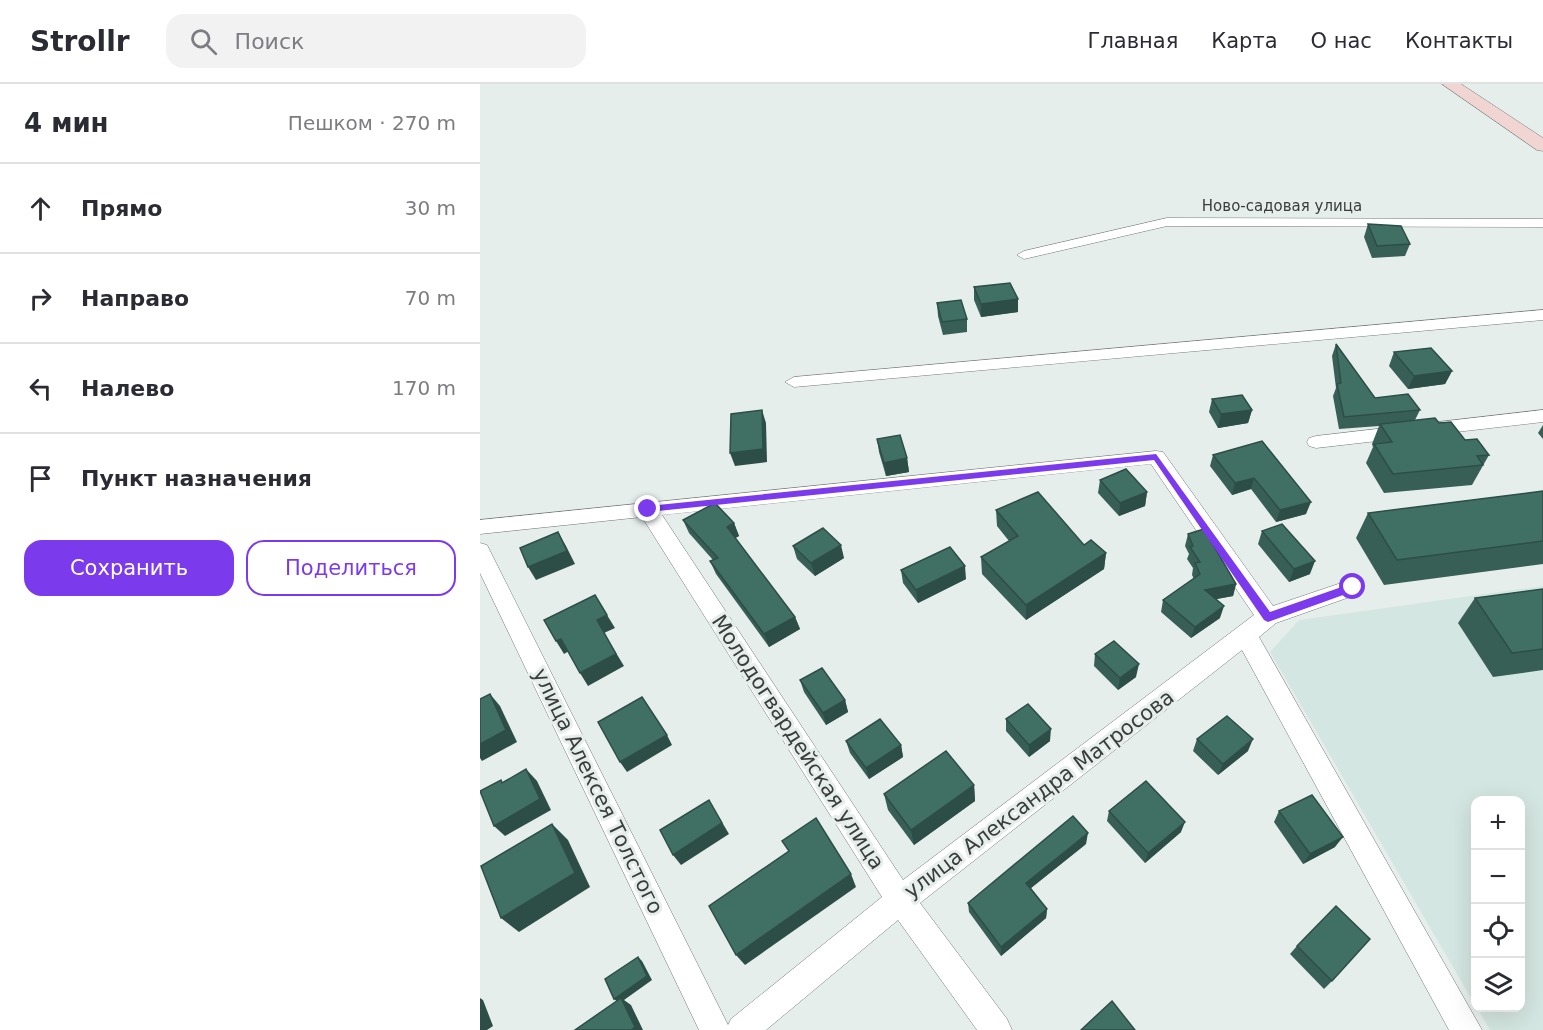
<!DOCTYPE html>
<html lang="ru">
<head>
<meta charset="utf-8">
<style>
	body { margin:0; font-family:"DejaVu Sans",sans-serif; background:#f2f2f3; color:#2b2b33 }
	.controls { position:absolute; right:18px; bottom:18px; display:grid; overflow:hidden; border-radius:12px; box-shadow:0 6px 24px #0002 }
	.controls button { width:54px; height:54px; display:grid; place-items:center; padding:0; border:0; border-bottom:2px solid #e1e1e2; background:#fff; color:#2b2b33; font:30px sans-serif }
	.stop { position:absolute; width:18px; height:18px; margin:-14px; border:4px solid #7c3aed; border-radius:50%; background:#fff }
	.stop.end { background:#7c3aed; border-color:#fff; box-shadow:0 2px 6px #0008 }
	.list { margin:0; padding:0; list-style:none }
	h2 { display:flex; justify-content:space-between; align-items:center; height:78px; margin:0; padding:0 24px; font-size:26px }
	h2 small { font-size:20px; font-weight:400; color:#7c7c81 }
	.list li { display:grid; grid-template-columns:39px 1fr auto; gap:18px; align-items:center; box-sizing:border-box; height:90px; padding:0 24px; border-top:2px solid #e1e1e2 }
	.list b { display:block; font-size:22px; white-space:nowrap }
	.list em { font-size:20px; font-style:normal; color:#7c7c81 }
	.actions { display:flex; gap:12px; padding:18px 24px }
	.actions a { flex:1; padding:14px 0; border:2px solid #7c3aed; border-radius:18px; text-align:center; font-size:21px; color:#7c3aed }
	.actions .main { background:#7c3aed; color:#fff }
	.icon { flex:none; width:33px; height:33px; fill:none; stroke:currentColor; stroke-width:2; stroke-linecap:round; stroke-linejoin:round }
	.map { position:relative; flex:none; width:1063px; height:946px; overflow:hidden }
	header { display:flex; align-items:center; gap:36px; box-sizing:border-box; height:84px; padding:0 30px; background:#fff; border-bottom:2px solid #e1e1e2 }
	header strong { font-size:28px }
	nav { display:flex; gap:33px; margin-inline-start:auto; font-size:21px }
	.search { width:420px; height:54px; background:#f2f2f3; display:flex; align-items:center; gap:15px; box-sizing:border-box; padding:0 21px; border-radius:18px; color:#7c7c81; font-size:22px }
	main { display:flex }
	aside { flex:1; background:#fff }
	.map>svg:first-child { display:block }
	.built { fill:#d4e6e1 }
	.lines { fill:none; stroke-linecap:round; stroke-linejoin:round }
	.street-casing { stroke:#717876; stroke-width:1 }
	.secondary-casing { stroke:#717876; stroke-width:1 }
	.street { fill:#fff; fill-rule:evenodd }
	.secondary { fill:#f0d5d3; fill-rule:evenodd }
	.wall { fill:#375f56 }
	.shaded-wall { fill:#2d4e46 }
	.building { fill:#406f64; stroke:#2d4e46; stroke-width:1.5 }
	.route { fill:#7c3aed }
	.labels { text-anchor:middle; stroke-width:6; stroke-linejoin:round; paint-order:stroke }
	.far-street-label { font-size:15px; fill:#3a3d3c; stroke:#e6eeec }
	.near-street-label { font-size:21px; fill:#3a3d3c; stroke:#e6eeec }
</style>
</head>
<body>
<header>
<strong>Strollr</strong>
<div class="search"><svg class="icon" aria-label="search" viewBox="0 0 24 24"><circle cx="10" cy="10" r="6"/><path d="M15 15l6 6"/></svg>Поиск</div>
<nav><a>Главная</a><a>Карта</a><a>О нас</a><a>Контакты</a></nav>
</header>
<main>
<aside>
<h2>4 мин<small>Пешком · 270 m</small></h2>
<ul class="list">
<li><svg class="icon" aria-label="ahead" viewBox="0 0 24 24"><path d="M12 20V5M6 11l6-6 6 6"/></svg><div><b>Прямо</b></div><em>30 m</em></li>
<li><svg class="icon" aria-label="right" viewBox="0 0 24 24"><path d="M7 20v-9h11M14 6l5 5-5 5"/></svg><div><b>Направо</b></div><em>70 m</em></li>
<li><svg class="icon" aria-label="left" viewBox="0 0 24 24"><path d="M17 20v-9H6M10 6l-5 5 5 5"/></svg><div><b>Налево</b></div><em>170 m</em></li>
<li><svg class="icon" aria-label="arrive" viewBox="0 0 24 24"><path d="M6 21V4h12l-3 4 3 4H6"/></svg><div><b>Пункт назначения</b></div></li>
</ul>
<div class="actions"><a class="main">Сохранить</a><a>Поделиться</a></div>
</aside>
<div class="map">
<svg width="1063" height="946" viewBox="0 0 1063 946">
	<rect width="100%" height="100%" fill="#e6eeec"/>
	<!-- built -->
	<polygon class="built" points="1063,502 1063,946 1010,946 997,924 1040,924 1040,716 996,716 995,921 790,568 819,536"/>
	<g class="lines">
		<defs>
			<g id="street">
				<polygon points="687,134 1063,135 1063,143 687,142 544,175 537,171 544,167"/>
				<polygon points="1063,226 1063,236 314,303 305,298 314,293"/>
				<polygon points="1063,326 1063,338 836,364 829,362 827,358 829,354 836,352"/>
				<path d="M676 367 683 368 793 522 873 495 881 497 884 503 881 509 796 539 779 553 1002 946H969L762 566 440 819 527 935 532 946H497L418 836 286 946H219L0 489V459L7 461 10 467 248 941 251 935 402 813 162 433 0 450V436ZM671 380 774 531 423 796 182 431Z"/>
			</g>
			<polygon id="secondary" points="962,0 981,0 1063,54 1063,67 1057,66"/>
		</defs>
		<!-- street casing -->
		<use href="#street" class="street-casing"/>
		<!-- secondary casing -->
		<use href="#secondary" class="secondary-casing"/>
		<!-- street -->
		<use href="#street" class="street"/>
		<!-- secondary -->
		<use href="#secondary" class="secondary"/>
	</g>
	<!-- wall -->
	<g class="wall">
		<polygon points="888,140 930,160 925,172 892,174 884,153"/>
		<polygon points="494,203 538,228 501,233 494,216"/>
		<polygon points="457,219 487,235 487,248 463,251 458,232"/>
		<polygon points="856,260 895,314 940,326 935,336 959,339 1009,371 992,401 904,409 886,379 893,363 892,360 899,342 859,345 853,312 856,304 852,272"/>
		<polygon points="914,268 972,287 965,300 928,305 909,282"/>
		<polygon points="732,315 772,326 768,339 738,344 729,328"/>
		<polygon points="1063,341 1063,355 1058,349"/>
		<polygon points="397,355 427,374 429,388 406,392 399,368"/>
		<polygon points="782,357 826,430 796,438 771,405 752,411 730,382 733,371"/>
		<polygon points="620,396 667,408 665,422 639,432 618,409"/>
		<polygon points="1063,407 1063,480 904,501 876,454 888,429"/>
		<polygon points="516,426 626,469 624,485 546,536 502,490 501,473 529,457 517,442"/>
		<polygon points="203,436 254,439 259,452 255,454 315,533 320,545 289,563 236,490 230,477 233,476 209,449"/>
		<polygon points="782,447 830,490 809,498 778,460"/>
		<polygon points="708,450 756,500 753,512 736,515 740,534 711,554 681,528 683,516 714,495 712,491 713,484 707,475 709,470 705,462"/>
		<polygon points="313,462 364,474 335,492 317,475"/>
		<polygon points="421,486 486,495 438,519 423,499"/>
		<polygon points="1063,505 1063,586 1013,593 978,539 995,514"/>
		<polygon points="615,570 656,593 638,606 614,582"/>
		<polygon points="320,596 365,616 368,628 346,641 324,608"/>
		<polygon points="526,635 570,657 549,673 526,647"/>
		<polygon points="717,655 768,667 738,691 713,667"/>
		<polygon points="366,657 421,661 423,673 389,695 370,669"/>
		<polygon points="494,701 495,717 434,761 408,726 404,710"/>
		<polygon points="629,727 701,748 665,779 627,737"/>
		<polygon points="799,727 855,763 823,780 794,738"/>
		<polygon points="606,760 551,804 567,825 566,834 521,872 489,828 488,819"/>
		<polygon points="817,862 852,897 844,905 810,870"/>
	</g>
	<!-- shaded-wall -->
	<g class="shaded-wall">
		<polygon points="538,215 538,228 501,233 501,220"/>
		<polygon points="972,287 965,300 928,305 934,292"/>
		<polygon points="282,326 286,339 287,378 255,382 250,369"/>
		<polygon points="772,326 768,339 738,344 741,330"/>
		<polygon points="427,374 429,388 406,392 404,379"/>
		<polygon points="774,394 771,405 752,411 755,399"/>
		<polygon points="667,408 665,422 639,432 640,419"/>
		<polygon points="831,418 826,430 796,438 800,426"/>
		<polygon points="254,439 259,452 252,456 247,443"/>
		<polygon points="78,448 86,462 95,480 56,496 48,483"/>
		<polygon points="361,461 364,474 335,492 331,479"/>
		<polygon points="626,469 624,485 546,536 546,521"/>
		<polygon points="835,477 830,490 809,498 814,485"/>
		<polygon points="485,482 486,495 438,519 436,506"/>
		<polygon points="756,500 753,512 721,518 725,506"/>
		<polygon points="744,522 740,534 711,554 715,543"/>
		<polygon points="127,531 135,544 124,549 144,582 108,602 100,589 117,536"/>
		<polygon points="315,533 320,545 289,563 284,550"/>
		<polygon points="81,555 89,567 84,570 76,557"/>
		<polygon points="659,580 656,593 638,606 640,594"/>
		<polygon points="10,610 20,622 37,658 2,677 0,674 0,660"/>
		<polygon points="365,616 368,628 346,641 343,629"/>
		<polygon points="571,645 570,657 549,673 549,661"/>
		<polygon points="187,651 192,661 147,688 140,678"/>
		<polygon points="773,655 768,667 738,691 743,680"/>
		<polygon points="421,661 423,673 389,695 386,684"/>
		<polygon points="46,685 57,697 71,726 25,752 14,742"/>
		<polygon points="494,701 495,717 434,761 431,746"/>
		<polygon points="229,716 249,750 201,781 193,771"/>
		<polygon points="705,738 701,748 665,779 668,769"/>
		<polygon points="72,740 88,756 110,803 39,848 21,834"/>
		<polygon points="608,749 606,760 546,808 546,799"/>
		<polygon points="863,753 855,763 823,780 830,770"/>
		<polygon points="371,790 376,803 265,881 256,871"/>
		<polygon points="567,825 566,834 521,872 521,863"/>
		<polygon points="158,873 162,877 172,896 144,916 151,921 163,946 151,946 139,919 134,915"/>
		<polygon points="0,914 3,916 13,942 7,946 0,946"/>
	</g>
	<!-- building -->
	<g class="building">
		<polygon points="888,140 921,142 930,160 897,162"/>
		<polygon points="530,199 538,215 501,220 494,203"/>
		<polygon points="481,216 487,235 462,238 457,219"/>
		<polygon points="856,260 895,314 928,310 940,326 864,333 857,300 861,299"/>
		<polygon points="951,264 972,287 934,292 914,268"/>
		<polygon points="762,311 772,326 741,330 732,315"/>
		<polygon points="282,326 283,365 250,369 251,330"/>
		<polygon points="955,334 959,339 971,338 985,356 997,355 1009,371 997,372 1003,381 913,390 894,360 912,358 900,340"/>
		<polygon points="420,351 427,374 404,379 397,355"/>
		<polygon points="782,357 831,418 800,426 774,394 755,399 733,371"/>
		<polygon points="646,385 667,408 640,419 620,396"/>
		<polygon points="1063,407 1063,457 917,476 888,429"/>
		<polygon points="558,408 604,461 611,456 626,469 546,521 501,473 538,452 516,426"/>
		<polygon points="235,419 254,439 247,443 315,533 284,550 230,477 238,474 203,436"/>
		<polygon points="802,440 835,477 814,485 782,447"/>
		<polygon points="343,444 361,461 331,479 313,462"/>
		<polygon points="724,445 756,500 725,506 744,522 715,543 683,516 720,490 715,479 720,478 710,463 713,462 708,450"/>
		<polygon points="78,448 87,467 48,483 40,464"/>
		<polygon points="470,463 485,482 436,506 421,486"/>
		<polygon points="1063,505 1063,565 1032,569 995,514"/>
		<polygon points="115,511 127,531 117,536 136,570 100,589 81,555 76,557 64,536"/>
		<polygon points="634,557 659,580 640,594 615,570"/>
		<polygon points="342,584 365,616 343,629 320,596"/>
		<polygon points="10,610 26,646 0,660 0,615"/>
		<polygon points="162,613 187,651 140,678 118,638"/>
		<polygon points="548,620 571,645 549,661 526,635"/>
		<polygon points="747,632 773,655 743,680 717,655"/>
		<polygon points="400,635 421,661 386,684 366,657"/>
		<polygon points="466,667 494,701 431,746 404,710"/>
		<polygon points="46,685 60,715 14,742 0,707 21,696 22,699"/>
		<polygon points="666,697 705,738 668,769 629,727"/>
		<polygon points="832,711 863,753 830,770 799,727"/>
		<polygon points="229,716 242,739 193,771 180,746"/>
		<polygon points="593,732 608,749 546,799 567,825 521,863 488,819"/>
		<polygon points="336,734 371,790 256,871 229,822 309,767 302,757"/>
		<polygon points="72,740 95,789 21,834 1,782"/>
		<polygon points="856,822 890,855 852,897 817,862"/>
		<polygon points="158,873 167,892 134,915 125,895"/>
		<polygon points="141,914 155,943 151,946 95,946"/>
		<polygon points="632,917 655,946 601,946"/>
	</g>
	<!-- route -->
	<polygon class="route" points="676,370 790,528 873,499 877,500 877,506 788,538 784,536 674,376 168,428 163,425 168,422"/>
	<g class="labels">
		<!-- far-street labels -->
		<g class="far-street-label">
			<text x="802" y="127">Ново-садовая улица</text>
		</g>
		<!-- near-street labels -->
		<g class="near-street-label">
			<text transform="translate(318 658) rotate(57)" y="7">Молодогвардейская улица</text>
			<text transform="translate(118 707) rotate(64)" y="7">улица Алексея Толстого</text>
			<text transform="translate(559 710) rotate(-37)" y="7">улица Александра Матросова</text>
		</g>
	</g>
</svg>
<div class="controls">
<button>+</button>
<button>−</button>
<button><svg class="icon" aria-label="locate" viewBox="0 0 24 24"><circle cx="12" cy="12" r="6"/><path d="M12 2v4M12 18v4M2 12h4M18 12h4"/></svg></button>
<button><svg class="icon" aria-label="layers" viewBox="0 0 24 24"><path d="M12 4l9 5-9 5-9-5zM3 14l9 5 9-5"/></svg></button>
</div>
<div class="stop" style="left:873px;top:503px"></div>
<div class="stop end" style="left:168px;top:425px"></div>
</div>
</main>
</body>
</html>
